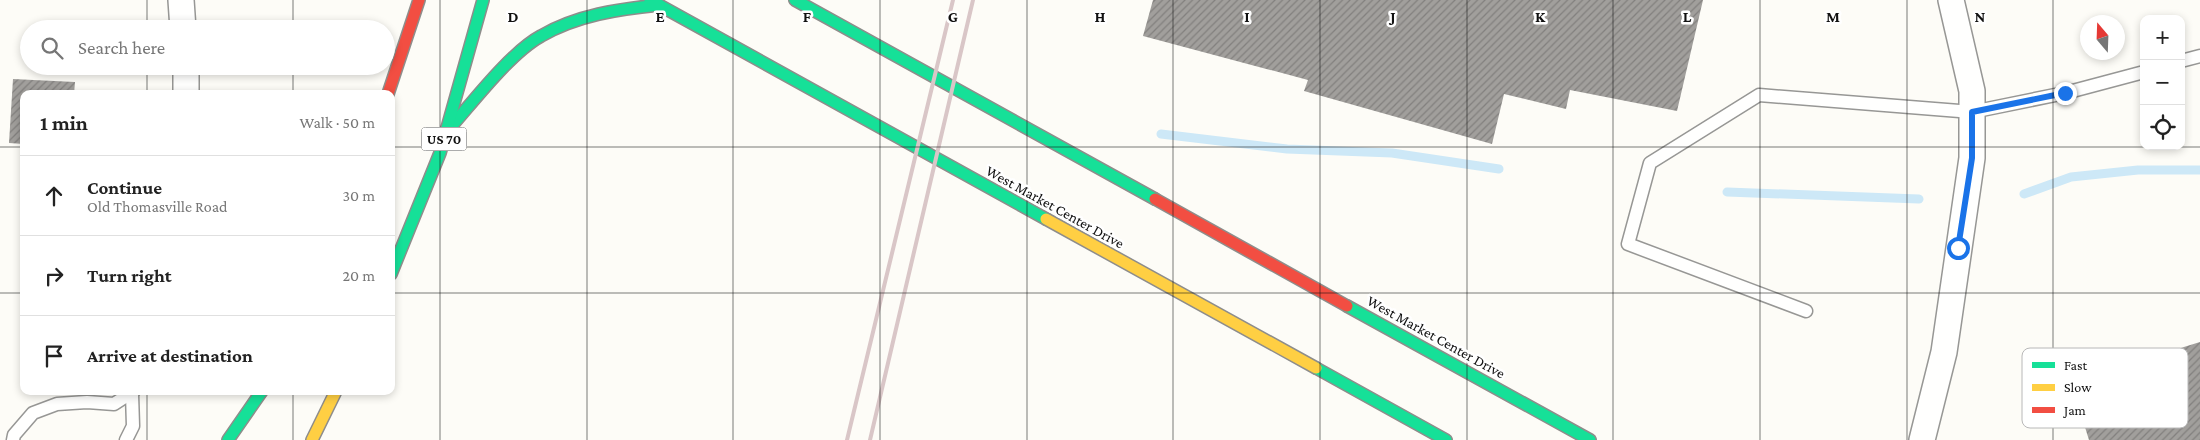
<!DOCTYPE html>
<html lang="en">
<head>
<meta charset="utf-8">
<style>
	body { margin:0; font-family:"Crimson Pro",serif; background:#f2f2f2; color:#222 }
	.controls { position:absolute; right:15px; top:15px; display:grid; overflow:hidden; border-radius:10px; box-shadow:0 2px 8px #0003 }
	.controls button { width:45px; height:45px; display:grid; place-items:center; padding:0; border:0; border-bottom:1px solid #e0e0e0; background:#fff; color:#222; font:25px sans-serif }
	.compass { position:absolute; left:2080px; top:15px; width:45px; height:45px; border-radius:50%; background:#fff; box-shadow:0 2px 8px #0003; rotate:341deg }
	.stop { position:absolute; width:15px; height:15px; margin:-11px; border:4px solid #1a73e8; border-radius:50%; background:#fff }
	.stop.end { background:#1a73e8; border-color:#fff; box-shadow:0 1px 5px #0008 }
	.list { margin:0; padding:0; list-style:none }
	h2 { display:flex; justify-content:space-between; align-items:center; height:65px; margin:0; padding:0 20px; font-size:21px }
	h2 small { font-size:16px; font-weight:400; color:#767676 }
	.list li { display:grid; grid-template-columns:32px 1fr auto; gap:15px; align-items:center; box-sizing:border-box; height:80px; padding:0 20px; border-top:1px solid #e0e0e0 }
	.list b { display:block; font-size:19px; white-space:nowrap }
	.list p { margin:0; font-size:16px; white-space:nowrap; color:#767676 }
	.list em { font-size:16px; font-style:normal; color:#767676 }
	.icon { flex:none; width:28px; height:28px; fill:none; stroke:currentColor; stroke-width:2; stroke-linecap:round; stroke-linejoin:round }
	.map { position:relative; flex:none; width:2200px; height:440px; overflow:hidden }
	.search { position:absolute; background:#fff; box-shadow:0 2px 8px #0003; left:20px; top:20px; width:375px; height:55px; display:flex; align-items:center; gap:12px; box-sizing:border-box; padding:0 18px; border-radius:28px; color:#767676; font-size:19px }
	.panel { position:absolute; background:#fff; box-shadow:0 2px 8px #0003; left:20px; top:90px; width:375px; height:305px; border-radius:10px }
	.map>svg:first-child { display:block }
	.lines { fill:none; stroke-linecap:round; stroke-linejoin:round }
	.stream { stroke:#cde8f7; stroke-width:9 }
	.building { fill:url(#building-hatch) }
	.lane-casing { stroke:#979795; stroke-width:15 }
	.street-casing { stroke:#979795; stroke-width:28 }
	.fast-casing { stroke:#8e8d8b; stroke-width:14 }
	.slow-casing { stroke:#8e8d8b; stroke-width:14 }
	.jam-casing { stroke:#8e8d8b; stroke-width:14 }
	.lane { stroke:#fffffe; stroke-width:12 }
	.street { stroke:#fffffe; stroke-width:25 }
	.fast { stroke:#16e098; stroke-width:11 }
	.slow { stroke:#ffcf43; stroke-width:11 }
	.jam { stroke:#f24e42; stroke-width:11 }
	.rail { stroke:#d9c6c7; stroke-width:4 }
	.route { stroke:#1a73e8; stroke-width:6 }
	.grid { fill:none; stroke:#111; stroke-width:1; stroke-opacity:0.55 }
	.labels { text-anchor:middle; stroke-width:5; stroke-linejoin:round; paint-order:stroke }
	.shield { fill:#fff; stroke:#585858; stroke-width:1 }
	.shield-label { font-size:14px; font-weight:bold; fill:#111 }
	.street-label { font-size:15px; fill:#111; stroke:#fff }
	.key { fill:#fff; stroke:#b8b8b8; stroke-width:1 }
	.key-label { font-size:14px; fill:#111 }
	.grid-label { font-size:16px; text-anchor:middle; font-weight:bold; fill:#111; stroke:#fff; stroke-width:5; stroke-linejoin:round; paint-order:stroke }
</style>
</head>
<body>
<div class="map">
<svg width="2200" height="440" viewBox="0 0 2200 440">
	<defs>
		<pattern id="building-hatch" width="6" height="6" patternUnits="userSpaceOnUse" patternTransform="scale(1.25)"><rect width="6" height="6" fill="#a19f9c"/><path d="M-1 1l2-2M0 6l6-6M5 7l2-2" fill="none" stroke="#82807e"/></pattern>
	</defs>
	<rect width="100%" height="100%" fill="#fdfcf7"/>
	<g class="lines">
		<!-- stream -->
		<g class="stream">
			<polyline points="1161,134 1287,149 1392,153 1499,169"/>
			<polyline points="1727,192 1919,199"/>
			<polyline points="2024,194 2071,177 2138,170 2200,170"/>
		</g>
	</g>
	<!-- building -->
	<g class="building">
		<polygon points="1153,0 1703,0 1677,111 1570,90 1566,109 1504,94 1492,144 1304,91 1308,80 1143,36"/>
		<polygon points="13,79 75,82 74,94 24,94 24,144 9,143"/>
		<polygon points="2200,342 2200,440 2089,440 2071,382"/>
	</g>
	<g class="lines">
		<defs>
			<g id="lane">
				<polyline points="2181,61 2200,56"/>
				<polyline points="1806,311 1628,244 1650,163 1759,95 1972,112 2065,93 2144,72"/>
				<polyline points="13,440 14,435 33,413 57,404 87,402 114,404 134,391"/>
				<polyline points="126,440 133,426 132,394"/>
			</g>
			<g id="street">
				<polyline points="181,0 183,29"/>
				<polyline points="186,66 186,94"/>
				<polyline points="1922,440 1944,352 1972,158 1972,91 1951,0"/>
			</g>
			<g id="fast">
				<polyline points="650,0 1046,219"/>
				<polyline points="795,0 1155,199"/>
				<path d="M449 129C473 102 510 53 541 36 577 15 619 9 659 5"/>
				<polyline points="391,274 440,153 483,0"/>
				<polyline points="1347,306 1590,440"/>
				<polyline points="1316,368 1446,440"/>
				<polyline points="228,440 262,391"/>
			</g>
			<g id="slow">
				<polyline points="1046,219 1316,368"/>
				<polyline points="312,440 336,391"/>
			</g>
			<g id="jam">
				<polyline points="388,94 419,0"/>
				<polyline points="1155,199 1347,306"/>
			</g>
		</defs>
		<!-- lane casing -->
		<use href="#lane" class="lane-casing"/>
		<!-- street casing -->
		<use href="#street" class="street-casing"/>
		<!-- fast casing -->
		<use href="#fast" class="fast-casing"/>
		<!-- slow casing -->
		<use href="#slow" class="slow-casing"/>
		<!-- jam casing -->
		<use href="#jam" class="jam-casing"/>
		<!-- lane -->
		<use href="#lane" class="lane"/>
		<!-- street -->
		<use href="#street" class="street"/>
		<!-- fast -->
		<use href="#fast" class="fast"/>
		<!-- slow -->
		<use href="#slow" class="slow"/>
		<!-- jam -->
		<use href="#jam" class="jam"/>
		<!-- rail -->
		<g class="rail">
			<polyline points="847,440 953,0"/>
			<polyline points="870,440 973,0"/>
		</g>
	</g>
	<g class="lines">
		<!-- route -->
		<polyline class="route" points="1958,248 1972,158 1972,112 2065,93"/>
	</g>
	<!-- grid -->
	<path class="grid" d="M147 0V29M293 0V29M440 0V440M587 0V440M733 0V440M880 0V440M1027 0V440M1173 0V440M1320 0V440M1467 0V440M1613 0V440M1760 0V440M1907 0V440M2053 0V440M147 66V94M293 66V94M0 147H24M391 147H2200M0 293H24M391 293H2200M147 391V440M293 391V440"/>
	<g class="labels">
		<!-- shield labels -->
		<rect class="shield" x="421.5" y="127.5" width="45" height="23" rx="4"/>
		<g class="shield-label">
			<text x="444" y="144">US 70</text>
		</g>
		<!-- street labels -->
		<g class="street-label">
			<text transform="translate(1055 207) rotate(29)" y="5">West Market Center Drive</text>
			<text transform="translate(1436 337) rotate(29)" y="5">West Market Center Drive</text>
		</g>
	</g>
	<!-- legend -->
	<rect x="2022" y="348" width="166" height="80" rx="8" class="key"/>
	<rect x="2032" y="362" width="23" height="6" fill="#16e098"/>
	<rect x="2032" y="384" width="23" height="7" fill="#ffcf43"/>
	<rect x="2032" y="407" width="23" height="6" fill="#f24e42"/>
	<g class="key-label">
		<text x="2064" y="370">Fast</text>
		<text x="2064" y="392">Slow</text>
		<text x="2064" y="415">Jam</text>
	</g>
	<g class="grid-label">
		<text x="513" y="22">D</text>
		<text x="660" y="22">E</text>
		<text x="807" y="22">F</text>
		<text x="953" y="22">G</text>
		<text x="1100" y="22">H</text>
		<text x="1247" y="22">I</text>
		<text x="1393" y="22">J</text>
		<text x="1540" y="22">K</text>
		<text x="1687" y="22">L</text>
		<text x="1833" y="22">M</text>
		<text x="1980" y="22">N</text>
	</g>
</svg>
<div class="controls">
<button>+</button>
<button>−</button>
<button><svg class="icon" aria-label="locate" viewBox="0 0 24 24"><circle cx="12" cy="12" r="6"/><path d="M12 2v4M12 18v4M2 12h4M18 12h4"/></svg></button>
</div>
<svg class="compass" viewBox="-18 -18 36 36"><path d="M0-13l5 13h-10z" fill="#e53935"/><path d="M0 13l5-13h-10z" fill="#767676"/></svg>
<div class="stop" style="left:1958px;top:248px"></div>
<div class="stop end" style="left:2065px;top:93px"></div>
<div class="search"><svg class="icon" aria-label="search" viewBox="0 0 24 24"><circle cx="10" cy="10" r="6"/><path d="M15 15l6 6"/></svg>Search here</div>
<section class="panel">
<h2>1 min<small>Walk · 50 m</small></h2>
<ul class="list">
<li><svg class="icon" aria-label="ahead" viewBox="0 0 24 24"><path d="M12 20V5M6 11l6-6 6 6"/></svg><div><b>Continue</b><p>Old Thomasville Road</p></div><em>30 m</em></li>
<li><svg class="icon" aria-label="right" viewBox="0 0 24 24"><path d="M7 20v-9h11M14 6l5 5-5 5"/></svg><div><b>Turn right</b></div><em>20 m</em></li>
<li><svg class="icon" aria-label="arrive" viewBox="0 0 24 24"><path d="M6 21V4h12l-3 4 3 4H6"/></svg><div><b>Arrive at destination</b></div></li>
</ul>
</section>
</div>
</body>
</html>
